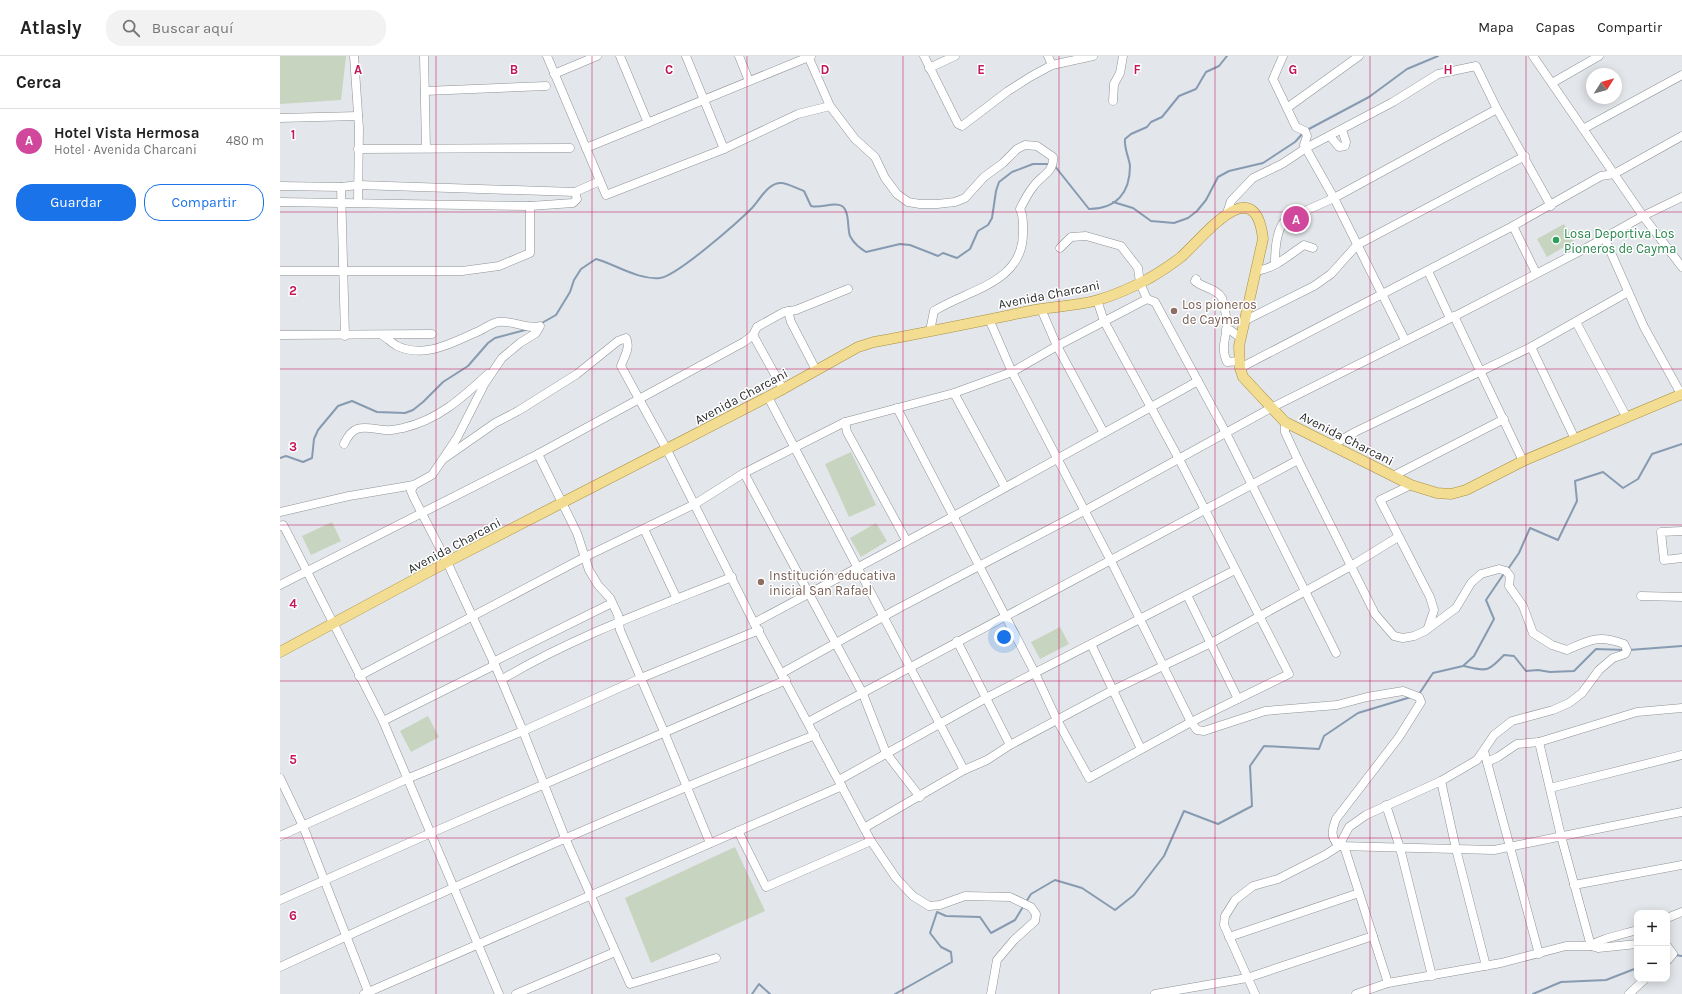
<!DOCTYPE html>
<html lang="es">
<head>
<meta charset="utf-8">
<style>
	body { margin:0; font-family:Karla,sans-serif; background:#f2f2f2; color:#222 }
	.controls { position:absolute; right:12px; bottom:12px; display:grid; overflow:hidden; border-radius:8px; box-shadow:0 2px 10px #0003 }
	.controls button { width:36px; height:36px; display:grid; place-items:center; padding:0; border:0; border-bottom:1px solid #e0e0e0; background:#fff; color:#222; font:20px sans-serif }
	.compass { position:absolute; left:1306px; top:12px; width:36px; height:36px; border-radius:50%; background:#fff; box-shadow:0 2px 10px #0003; rotate:53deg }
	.you { position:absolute; left:724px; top:581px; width:14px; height:14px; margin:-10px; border:3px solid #fff; border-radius:50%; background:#1a73e8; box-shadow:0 0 0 6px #1a73e833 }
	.badge { display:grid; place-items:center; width:26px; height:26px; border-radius:50%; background:#1a73e8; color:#fff; font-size:13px; font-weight:700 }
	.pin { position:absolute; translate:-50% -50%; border:2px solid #fff; box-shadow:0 1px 4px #0006 }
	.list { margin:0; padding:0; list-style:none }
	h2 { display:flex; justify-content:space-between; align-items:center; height:52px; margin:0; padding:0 16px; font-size:17px }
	h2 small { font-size:13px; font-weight:400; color:#767676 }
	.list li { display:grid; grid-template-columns:26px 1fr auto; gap:12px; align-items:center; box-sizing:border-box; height:64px; padding:0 16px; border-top:1px solid #e0e0e0 }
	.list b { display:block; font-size:15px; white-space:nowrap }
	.list p { margin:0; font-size:13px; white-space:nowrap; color:#767676 }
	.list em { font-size:13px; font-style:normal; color:#767676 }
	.actions { display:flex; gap:8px; padding:12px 16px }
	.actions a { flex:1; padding:9px 0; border:1px solid #1a73e8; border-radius:16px; text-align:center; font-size:14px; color:#1a73e8 }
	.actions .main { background:#1a73e8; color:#fff }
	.icon { flex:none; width:22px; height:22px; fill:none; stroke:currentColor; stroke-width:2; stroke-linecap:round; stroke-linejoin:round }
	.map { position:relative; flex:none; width:1402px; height:938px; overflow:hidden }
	header { display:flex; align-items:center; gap:24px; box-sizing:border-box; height:56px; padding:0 20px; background:#fff; border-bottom:1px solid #e0e0e0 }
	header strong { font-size:19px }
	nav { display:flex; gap:22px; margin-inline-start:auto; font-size:14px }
	.search { width:280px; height:36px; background:#f2f2f2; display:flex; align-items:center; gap:10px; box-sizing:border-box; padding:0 14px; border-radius:16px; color:#767676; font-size:15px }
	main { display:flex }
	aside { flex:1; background:#fff }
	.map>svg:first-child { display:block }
	.green { fill:#c7d5c0 }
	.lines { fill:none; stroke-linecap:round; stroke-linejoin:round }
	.stream { stroke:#869bb1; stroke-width:2 }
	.minor-casing { stroke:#8f9396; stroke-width:9 }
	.major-casing { stroke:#a89040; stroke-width:11 }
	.minor { stroke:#fff; stroke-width:8 }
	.major { stroke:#f3dd92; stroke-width:10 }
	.grid { fill:none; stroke:#c2185b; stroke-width:1; stroke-opacity:0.55 }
	.leisure-dot { fill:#2e9e5b; stroke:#fff; stroke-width:1.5 }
	.education-dot { fill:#8d6e63; stroke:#fff; stroke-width:1.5 }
	.labels { text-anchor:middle; stroke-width:3; stroke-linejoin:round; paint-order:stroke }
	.leisure-label { font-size:13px; fill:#27864d; stroke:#fff; text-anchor:start }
	.street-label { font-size:13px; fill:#2c2d2e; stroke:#fff }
	.education-label { font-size:13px; fill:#785e54; stroke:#fff; text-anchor:start }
	.grid-label { font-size:13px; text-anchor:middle; font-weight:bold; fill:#c2185b; stroke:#fff; stroke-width:3; stroke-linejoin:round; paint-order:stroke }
</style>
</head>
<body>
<header>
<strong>Atlasly</strong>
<div class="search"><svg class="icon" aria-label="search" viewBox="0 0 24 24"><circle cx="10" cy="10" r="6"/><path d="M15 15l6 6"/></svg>Buscar aquí</div>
<nav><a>Mapa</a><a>Capas</a><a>Compartir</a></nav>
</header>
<main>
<aside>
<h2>Cerca<small></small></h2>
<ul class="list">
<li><span class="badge" style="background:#d1479c">A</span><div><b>Hotel Vista Hermosa</b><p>Hotel · Avenida Charcani</p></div><em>480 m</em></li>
</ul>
<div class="actions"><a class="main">Guardar</a><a>Compartir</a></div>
</aside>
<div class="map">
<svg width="1402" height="938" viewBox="0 0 1402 938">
	<rect width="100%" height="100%" fill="#e3e6ea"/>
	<!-- green -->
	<g class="green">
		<polygon points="0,0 66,0 61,44 0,48"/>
		<polygon points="1284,168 1294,185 1267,201 1257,183"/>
		<polygon points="571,396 596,449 569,461 545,408"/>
		<polygon points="52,466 61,485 31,499 22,480"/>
		<polygon points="596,467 607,485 581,501 570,482"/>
		<polygon points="780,571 789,588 760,603 751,586"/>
		<polygon points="148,660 159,681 131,696 120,675"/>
		<polygon points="455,791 485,855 371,907 345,842"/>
	</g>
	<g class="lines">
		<!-- stream -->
		<g class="stream">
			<polyline points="1027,74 1089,41 1127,13 1158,0"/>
			<path d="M774 109 809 153C836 153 850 137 850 110 849 101 844 93 845 83L851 78 867 71 871 66 882 61 899 40 916 33 926 16 939 10 947 0"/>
			<polyline points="833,146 853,152 871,165 894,167 908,162 917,155 926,144 938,121 949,115 983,107 1015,86 1024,76"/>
			<path d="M260 268 276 259 290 236 294 224 301 213 316 203C337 209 358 224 380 222 397 220 458 166 472 152 480 144 487 127 501 127 507 127 518 133 524 135L531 150C541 153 554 145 562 150 570 156 567 172 570 180 574 188 580 192 586 196L620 188 630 189 658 200 663 197 677 202 690 193 698 175 708 169 712 162 716 135 719 126 732 116 753 108H770"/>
			<polyline points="0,402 6,400 23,406 32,402 34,383 38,374 58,350 72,345 97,356 125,357 133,354 143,346 163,326 188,310 208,287 215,282 249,273"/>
			<polyline points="1228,513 1239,497 1250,472 1278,484 1297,445 1295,425 1323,416 1343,432 1358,423 1372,398 1402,388"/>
			<polyline points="1349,594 1402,590"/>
			<path d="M1184 610C1207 615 1207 617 1224 599L1234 600 1246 615 1258 614 1270 616 1294 615 1316 593 1345 594"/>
			<polyline points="1139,638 1153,617 1183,610 1194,600 1214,563 1206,544 1225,516"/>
			<polyline points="746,846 751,838 775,824 802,832 835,854 854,839 884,800 904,755 938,768 972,750 970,710 984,690 1039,693 1044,680 1078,657 1131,641"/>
			<polyline points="1395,899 1402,900"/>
			<polyline points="472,938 479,928 490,938"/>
			<polyline points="615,938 672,906 671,896 661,891 650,877 657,856 666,860 700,861 711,877 735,864 744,849"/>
			<polyline points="1253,938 1281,926 1326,924 1357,912"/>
		</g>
		<defs>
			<g id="minor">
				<polyline points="74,0 79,72 78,146"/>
				<polyline points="144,0 146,92"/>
				<polyline points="267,0 326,139 444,93 518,58 550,50"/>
				<polyline points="340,0 368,67"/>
				<polyline points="406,0 444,93"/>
				<polyline points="459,0 469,25"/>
				<path d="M528 0 550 50 575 83 595 101 605 122 617 138 628 146 640 148H657L675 146 685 142 704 121 723 107 737 93 745 89 757 90 773 101C774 117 761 119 753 131 748 137 744 145 740 153 744 161 743 168 743 177 743 227 689 233 654 255L650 275"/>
				<polyline points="644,0 678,68 682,70 728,35 750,21 772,9 813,0"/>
				<polyline points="768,0 772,9"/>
				<polyline points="1003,0 993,23 1016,71 1025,75 1027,80 1024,89 1054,142 1125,284"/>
				<polyline points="1253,0 1363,160 1402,211"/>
				<polyline points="649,12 675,0"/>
				<polyline points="274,18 317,0"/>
				<polyline points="1272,27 1319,0"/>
				<polyline points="145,35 266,30"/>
				<polyline points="833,45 834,28 840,17 843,0"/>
				<polyline points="1007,52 1079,0"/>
				<polyline points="0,62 78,60"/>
				<polyline points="1303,73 1402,19"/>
				<polyline points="1050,80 1059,91 1065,90 1066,86 1062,74"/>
				<polyline points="306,92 531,0"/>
				<polyline points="78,93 290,92"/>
				<polyline points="0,130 61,131 78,129 295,136 320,125"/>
				<polyline points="61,131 65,280"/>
				<polyline points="0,146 250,150 293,147 297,143 295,136"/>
				<polyline points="947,157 951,145 973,122 1002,108 1026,92 1113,46 1158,18 1196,10 1217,53 1271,150"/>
				<polyline points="1233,170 1256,217"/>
				<polyline points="1324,181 1364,271 1401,338"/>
				<polyline points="780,192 791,181 806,180 841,190 858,212 860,227 867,243"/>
				<path d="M995 208C995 195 996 171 1007 163L1054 142 1217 53"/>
				<polyline points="0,215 182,215 219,210 250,197 250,150"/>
				<path d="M976 215C994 213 1009 199 1024 189L1033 192"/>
				<polyline points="1148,215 1170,262"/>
				<path d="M916 223 915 225C923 232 936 232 942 242 945 251 948 268 946 277 944 287 942 296 947 306L960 305"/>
				<polyline points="761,253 777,290 824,377"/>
				<polyline points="508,255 511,266 536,314"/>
				<polyline points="1174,260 1243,405"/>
				<path d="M709 263 732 316 831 505 911 666 917 674 924 675 985 655 1057 649 1087 641 1123 635 1139 641 1141 646 1119 681 1056 763C1052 774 1050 781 1059 790L1214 794 1402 756"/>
				<polyline points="966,264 1034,230 1051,218 1077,189 1245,100"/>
				<polyline points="1296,266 1347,362"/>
				<polyline points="946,274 950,274 961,282"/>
				<polyline points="0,279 152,278"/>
				<polyline points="473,279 503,333"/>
				<polyline points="1251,291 1295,383"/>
				<polyline points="960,312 1233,170 1321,120 1334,118 1402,80"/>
				<polyline points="674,337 725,431"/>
				<polyline points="488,341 684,714"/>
				<polyline points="617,352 755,617 777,664 809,722 911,666 1009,618 899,403 824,265 817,244"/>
				<polyline points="565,366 567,376 626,484"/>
				<path d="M64 388C74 366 85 372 105 374 110 375 118 373 123 372 158 364 182 342 208 318"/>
				<polyline points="1051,390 1075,376 1251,291 1348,236"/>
				<polyline points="258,398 297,477 309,514 318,529 330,542 338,559 340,574 385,678 430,787"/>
				<path d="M162 404 215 367 238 355 297 318 338 285 346 282C351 291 344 301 341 310L387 394 474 567 591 785 616 822 633 840 649 850 660 849 685 840 730 841 751 851 756 858 755 865 734 884 717 904 711 938"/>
				<polyline points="464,417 583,638 606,697 640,741"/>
				<polyline points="1113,420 1224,363"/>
				<polyline points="134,429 131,435 134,442 167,506 215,609 243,675 286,784 350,928 436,902"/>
				<polyline points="1131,429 1100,444 1150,541 1154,554 1148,572"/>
				<path d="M0 456 69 440 134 429 152 419 177 382 205 327 222 302 240 287 256 277 260 270C247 274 233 264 218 266 212 267 205 272 199 275 173 286 146 303 117 290 112 287 107 282 102 279"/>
				<polyline points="0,470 3,469 10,482 103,665 219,938"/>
				<polyline points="364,473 397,543"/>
				<polyline points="1402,475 1381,476 1384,504 1402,502"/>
				<polyline points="0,529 258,398 464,286 473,279 477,271 504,256 516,254 568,233"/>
				<polyline points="907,539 958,643"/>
				<polyline points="1361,540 1402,541"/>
				<polyline points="474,567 672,461 918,325"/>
				<polyline points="677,585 730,689"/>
				<polyline points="811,588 861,693"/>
				<polyline points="213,606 332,547"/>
				<polyline points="502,617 619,552 804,455 991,352 1181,257 1308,191 1363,160 1402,141"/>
				<polyline points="79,620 305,501 415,448 464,417 565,366 674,337 732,316 777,290 867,243 875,246 946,377 1056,597"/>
				<path d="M221 624C293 581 374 552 452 521"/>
				<polyline points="103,665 215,609"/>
				<polyline points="528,666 1018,404"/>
				<polyline points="1259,686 1281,780 1311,890 1318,892 1357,888"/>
				<polyline points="1204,695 1259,898"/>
				<polyline points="1207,706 1218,701 1237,688 1259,686 1357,656 1402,652"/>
				<polyline points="0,722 23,770 89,938"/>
				<polyline points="559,724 706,642 955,514"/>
				<polyline points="1161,725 1176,793 1206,910"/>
				<polyline points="1270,732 1402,699"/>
				<polyline points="1106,749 1120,792 1152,920"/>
				<polyline points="584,772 684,714 707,704 730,689 833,634 931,587 1071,510 1118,481"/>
				<polyline points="458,775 486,831 591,785"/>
				<polyline points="0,780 129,722 243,675 361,622 479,574"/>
				<polyline points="1064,790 1108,927"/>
				<polyline points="1294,829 1402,809"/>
				<polyline points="0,844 151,777 506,624"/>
				<polyline points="1387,862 1402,856"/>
				<polyline points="949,881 1079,837"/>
				<polyline points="1387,890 1393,898 1387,905"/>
				<path d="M0 911C176 829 354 750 535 679"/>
				<polyline points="84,938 562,730"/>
				<polyline points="236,938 335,896"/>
				<polyline points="875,938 967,922 1093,880"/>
				<path d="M975 938 944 869 945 860 955 844 973 830 998 823 1045 799 1059 790 1069 771 1086 759 1161 725 1197 704 1214 679 1232 665 1273 654 1289 647 1302 637 1319 614 1333 602 1345 598 1347 594 1344 588C1319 579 1311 583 1287 594L1272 589 1253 577 1243 550 1229 530 1230 520 1226 515 1219 513 1201 518 1191 527 1176 552 1145 575 1134 580 1123 582 1114 580 1095 558 1018 404 1005 376V366"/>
				<path d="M1076 938 1108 927 1221 907 1286 890H1311C1318 883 1345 878 1357 874"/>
				<polyline points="1349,938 1365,923"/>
			</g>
			<path id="major" d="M0 596 167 506 503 333 578 291 594 286C648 276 701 265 755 254 775 250 798 250 818 244 835 239 853 231 868 223 880 216 891 209 901 201 923 182 975 112 983 183L959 290 960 312 963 321 1005 366 1131 429 1157 437 1171 438 1186 434 1243 405 1402 338"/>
		</defs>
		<!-- minor casing -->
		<use href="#minor" class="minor-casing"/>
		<!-- major casing -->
		<use href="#major" class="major-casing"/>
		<!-- minor -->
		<use href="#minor" class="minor"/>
		<!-- major -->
		<use href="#major" class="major"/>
	</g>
	<!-- grid -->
	<path class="grid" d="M156 0V938M312 0V938M467 0V938M623 0V938M779 0V938M935 0V938M1090 0V938M1246 0V938M0 156H1402M0 313H1402M0 469H1402M0 625H1402M0 782H1402"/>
	<!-- markers -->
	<circle class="leisure-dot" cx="1276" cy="184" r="4"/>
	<g class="education-dot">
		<circle cx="894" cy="255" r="4"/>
		<circle cx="481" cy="526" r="4"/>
	</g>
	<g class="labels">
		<!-- leisure labels -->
		<g class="leisure-label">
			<text x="1284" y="182">Losa Deportiva Los<tspan x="1284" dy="15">Pioneros de Cayma</tspan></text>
		</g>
		<!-- street labels -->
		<g class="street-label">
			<text transform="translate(769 238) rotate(-11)" y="5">Avenida Charcani</text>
			<text transform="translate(461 340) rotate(-28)" y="5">Avenida Charcani</text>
			<text transform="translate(1067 382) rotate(27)" y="5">Avenida Charcani</text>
			<text transform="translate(174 489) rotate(-28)" y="5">Avenida Charcani</text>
		</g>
		<!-- education labels -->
		<g class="education-label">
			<text x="902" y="253">Los pioneros<tspan x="902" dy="15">de Cayma</tspan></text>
			<text x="489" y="524">Institución educativa<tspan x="489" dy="15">inicial San Rafael</tspan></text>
		</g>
	</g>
	<g class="grid-label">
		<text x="78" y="18">A</text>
		<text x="234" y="18">B</text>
		<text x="389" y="18">C</text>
		<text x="545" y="18">D</text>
		<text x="701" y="18">E</text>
		<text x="857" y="18">F</text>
		<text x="1013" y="18">G</text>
		<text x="1168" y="18">H</text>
		<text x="13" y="83">1</text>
		<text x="13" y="239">2</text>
		<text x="13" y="395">3</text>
		<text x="13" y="552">4</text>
		<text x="13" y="708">5</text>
		<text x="13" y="864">6</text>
	</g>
</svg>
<div class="controls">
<button>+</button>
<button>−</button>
</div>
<svg class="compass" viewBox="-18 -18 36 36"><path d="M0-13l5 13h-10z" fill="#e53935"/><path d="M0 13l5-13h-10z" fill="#767676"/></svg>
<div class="you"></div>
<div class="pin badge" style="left:1016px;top:163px;background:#d1479c">A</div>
</div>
</main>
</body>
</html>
